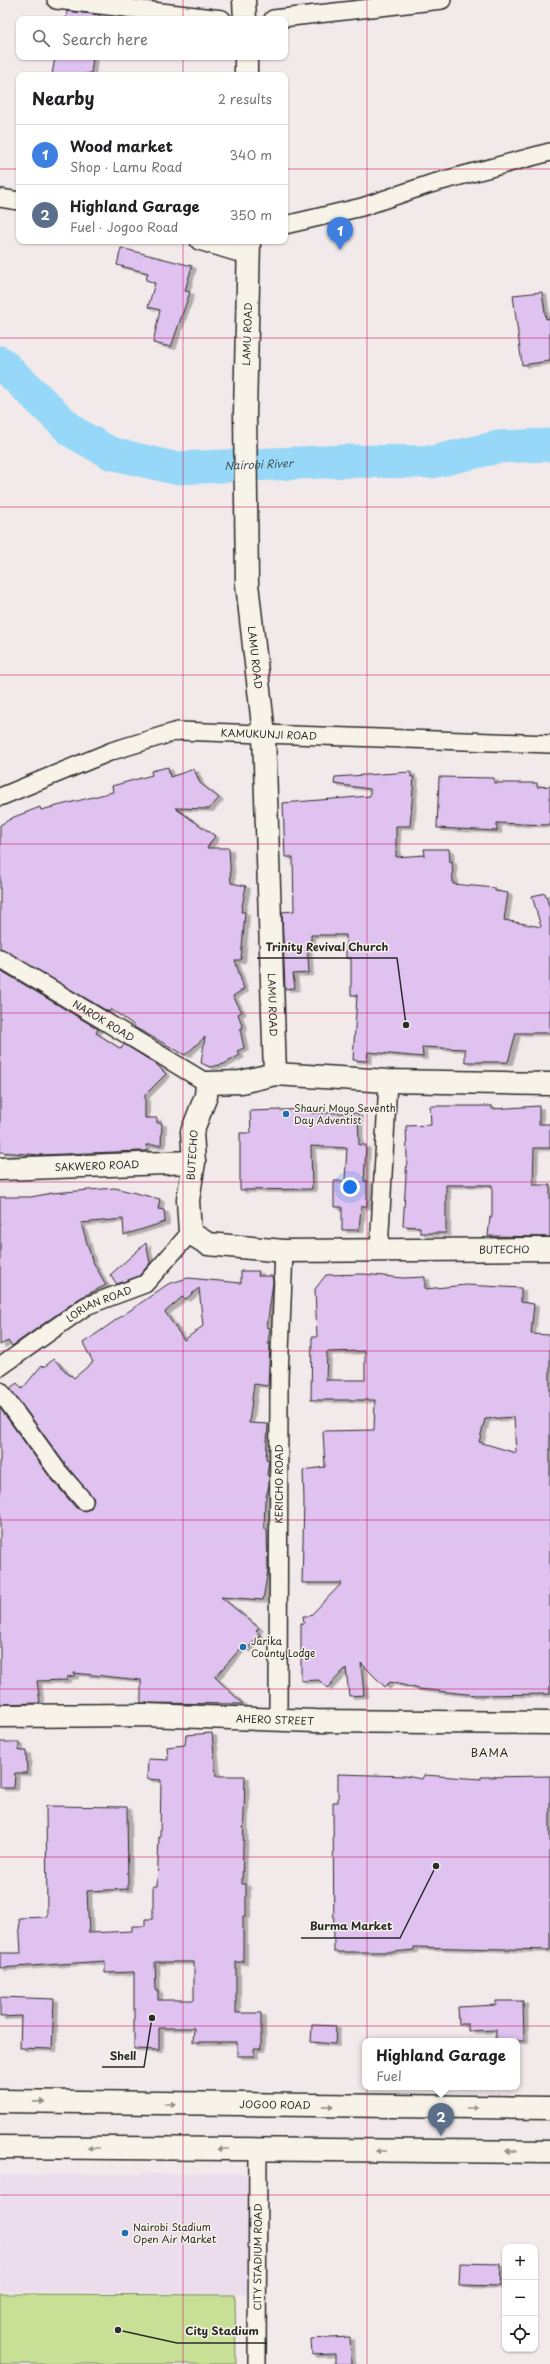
<!DOCTYPE html>
<html lang="en">
<head>
<meta charset="utf-8">
<style>
	body { margin:0; font-family:"Playpen Sans",sans-serif; background:#f6f6f6; color:#202124 }
	.controls { position:absolute; right:12px; bottom:12px; display:grid; overflow:hidden; border-radius:8px; box-shadow:0 1px 3px #0004 }
	.controls button { width:36px; height:36px; display:grid; place-items:center; padding:0; border:0; border-bottom:1px solid #e0e0e0; background:#fff; color:#202124; font:20px sans-serif }
	.you { position:absolute; left:350px; top:1187px; width:14px; height:14px; margin:-10px; border:3px solid #fff; border-radius:50%; background:#1a73e8; box-shadow:0 0 0 6px #1a73e833 }
	.badge { display:grid; place-items:center; width:26px; height:26px; border-radius:50%; background:#1f6fb2; color:#fff; font-size:13px; font-weight:700 }
	.pin { position:absolute; translate:-50% -33px; filter:drop-shadow(0 1px 2px #0008) }
	.pin::after { content:''; position:absolute; top:21px; width:14px; height:12px; background:inherit; clip-path:polygon(0 0,100% 0,50% 100%) }
	.popup { position:absolute; left:362px; top:2038px; width:158px; height:52px; box-sizing:border-box; display:grid; place-content:center; border-radius:8px; background:#fff; filter:drop-shadow(0 1px 3px #0005); font-size:13px; white-space:nowrap; color:#757577 }
	.popup b { font-size:15px; color:#202124 }
	.popup::after { content:''; position:absolute; left:50%; top:100%; margin-left:-8px; border:8px solid transparent; border-top-color:#fff }
	.list { margin:0; padding:0; list-style:none }
	h2 { display:flex; justify-content:space-between; align-items:center; height:52px; margin:0; padding:0 16px; font-size:17px }
	h2 small { font-size:13px; font-weight:400; color:#757577 }
	.list li { display:grid; grid-template-columns:26px 1fr auto; gap:12px; align-items:center; box-sizing:border-box; height:60px; padding:0 16px; border-top:1px solid #e0e0e0 }
	.list b { display:block; font-size:15px; white-space:nowrap }
	.list p { margin:0; font-size:13px; white-space:nowrap; color:#757577 }
	.list em { font-size:13px; font-style:normal; color:#757577 }
	.icon { flex:none; width:22px; height:22px; fill:none; stroke:currentColor; stroke-width:2; stroke-linecap:round; stroke-linejoin:round }
	.map { position:relative; flex:none; width:550px; height:2364px; overflow:hidden }
	.search { position:absolute; background:#fff; box-shadow:0 1px 3px #0004; left:16px; top:16px; width:272px; height:44px; display:flex; align-items:center; gap:10px; box-sizing:border-box; padding:0 14px; border-radius:8px; color:#757577; font-size:15px }
	.panel { position:absolute; background:#fff; box-shadow:0 1px 3px #0004; left:16px; top:72px; width:272px; height:172px; border-radius:8px }
	.map>svg:first-child { display:block }
	.built { fill:#ecddec }
	.green { fill:#c7e096; stroke:#798660 }
	.lines { fill:none; stroke-linecap:round; stroke-linejoin:round }
	.river { stroke:#97d8f8; stroke-width:33 }
	.building { fill:#dfc2f0; stroke:#2b2b2b; fill-rule:evenodd; filter:url(#shadow) }
	.street-casing { stroke:#2b2b2b; stroke-width:20 }
	.secondary-casing { stroke:#2b2b2b; stroke-width:25 }
	.street { stroke:#f7f3e8; stroke-width:17 }
	.secondary { stroke:#f7f3e8; stroke-width:22 }
	.oneway { fill:#918f8a }
	.grid { fill:none; stroke:#c2185b; stroke-width:1; stroke-opacity:0.55 }
	.poi-dot { fill:#1f6fb2; stroke:#f7f3e8; stroke-width:1.5 }
	.labels { text-anchor:middle; stroke-width:3; stroke-linejoin:round; paint-order:stroke }
	.street-label { font-size:10px; fill:#2b2b2b; stroke:#f7f3e8 }
	.poi-label { font-size:10px; fill:#2b2b2b; stroke:#f7f3e8; text-anchor:start }
	.water-label { font-size:11px; font-style:italic; fill:#46565e; stroke:#f7f3e8 }
	.neighbourhood-label { font-size:11px; letter-spacing:1px; fill:#2b2b2b; stroke:#f7f3e8 }
	.leader { fill:none; stroke:#2b2b2b; stroke-width:1.5 }
	.callout-dot { fill:#2b2b2b; stroke:#f7f3e8; stroke-width:1.5 }
	.callout-label { font-size:11px; text-anchor:middle; font-weight:bold; fill:#2b2b2b; stroke:#f7f3e8; stroke-width:3; stroke-linejoin:round; paint-order:stroke }
</style>
</head>
<body>
<div class="map">
<svg width="550" height="2364" viewBox="0 0 550 2364">
	<defs>
		<filter id="shadow"><feDropShadow dx="4.5" dy="2.5" stdDeviation="0" flood-color="#0004"/></filter>
	</defs>
	<rect width="100%" height="100%" fill="#f2e9ea"/>
	<filter id="ink" filterUnits="userSpaceOnUse"><feTurbulence type="fractalNoise" baseFrequency=".025" numOctaves="2"/><feDisplacementMap in="SourceGraphic" scale="8" xChannelSelector="R" yChannelSelector="G"/><feConvolveMatrix kernelMatrix="1 2 1 2 8 2 1 2 1" color-interpolation-filters="sRGB"/></filter>
	<g filter="url(#ink)">
		<!-- built -->
		<polygon class="built" points="250,2173 248,2294 0,2291 0,2175"/>
		<!-- green -->
		<polygon class="green" points="0,2294 235,2295 236,2364 0,2364"/>
		<g class="lines">
			<!-- river -->
			<path class="river" id="s1" d="M0 362 73 432 110 453 174 468 346 461 432 462 498 447 550 445"/>
		</g>
		<!-- building -->
		<g class="building">
			<polygon points="67,11 100,15 99,19 66,19"/>
			<polygon points="55,57 93,57 91,73 80,75 52,75"/>
			<polygon points="121,248 192,266 185,291 190,292 171,347 153,343 160,310 148,307 155,283 146,280 148,273 117,265"/>
			<polygon points="542,292 546,319 550,318 550,361 522,365 513,295"/>
			<polygon points="168,767 170,777 194,769 200,783 219,798 209,809 175,808 215,836 207,848 229,848 231,883 246,886 241,912 245,912 241,960 235,960 244,989 233,996 242,1012 238,1014 243,1028 240,1029 244,1048 237,1051 240,1055 224,1064 210,1067 201,1063 205,1037 185,1055 134,1027 135,1026 111,1009 109,1012 0,948 0,825 14,817 40,807 41,810 113,792 112,786 152,775 151,771"/>
			<polygon points="411,772 411,777 414,777 410,826 396,826 396,857 425,855 424,849 449,849 450,862 452,861 453,884 495,888 495,891 508,893 504,920 541,927 532,896 545,893 550,909 550,1033 516,1033 508,1062 465,1062 465,1049 422,1047 423,1057 368,1052 367,1061 353,1060 357,995 351,995 351,958 346,958 346,935 311,935 311,941 307,942 309,973 293,974 295,988 285,989 282,912 294,911 293,857 285,857 283,803 370,796 370,789 334,784 335,777"/>
			<polygon points="439,777 494,778 494,783 537,783 537,787 550,786 550,825 497,823 497,831 437,828"/>
			<polygon points="0,970 98,1029 96,1033 121,1049 124,1044 156,1064 166,1074 145,1095 145,1118 157,1118 157,1123 162,1123 161,1145 146,1145 147,1151 139,1151 40,1155 0,1152"/>
			<polygon points="430,1106 492,1106 492,1109 539,1106 539,1124 550,1124 550,1148 534,1148 533,1185 550,1185 550,1237 488,1236 490,1217 492,1217 492,1185 446,1185 446,1233 420,1233 420,1227 403,1226 407,1158 406,1126 431,1125"/>
			<polygon points="311,1109 311,1113 358,1113 359,1145 366,1145 364,1181 367,1181 367,1206 361,1207 359,1230 342,1230 342,1207 334,1207 334,1181 345,1181 347,1148 311,1146 312,1189 240,1190 240,1133 251,1133 250,1111"/>
			<polygon points="115,1188 160,1199 158,1209 164,1210 165,1222 124,1235 123,1219 81,1223 92,1260 106,1285 80,1298 12,1346 8,1341 0,1345 0,1197 31,1197 52,1193"/>
			<polygon points="146,1243 150,1263 139,1276 117,1284 110,1275"/>
			<path d="M241 1271H259L258 1276H272L273 1282 267 1327 270 1328 268 1344H270L268 1386 254 1384 249 1423 268 1424 266 1459 269 1460 267 1475 269 1476V1485L265 1501 264 1529H267L268 1570 263 1600 221 1597 259 1628 256 1631 260 1635 246 1650 242 1647 215 1677 243 1704 141 1703V1680L74 1673V1676L67 1677V1680L37 1681 40 1703 0 1704V1408L49 1476 76 1508 86 1511 91 1508 94 1499 65 1464 10 1388 17 1383 22 1389 42 1365 44 1367 54 1359 70 1376 71 1375 74 1378 93 1362 83 1343 168 1284 188 1278 241 1283ZM199 1288 203 1326 184 1340 165 1312 182 1297 186 1299Z"/>
			<path d="M364 1274 403 1278 425 1277V1289L466 1285 521 1288V1302L534 1304 531 1334 550 1335V1694L476 1695 419 1689 390 1682 385 1687 361 1663 364 1695 349 1696 346 1668 327 1688 319 1680 301 1681V1623H304L303 1616H310L342 1583H302L304 1500 303 1470 325 1467 323 1431 374 1430 375 1400H311L312 1337H317L315 1289 326 1275ZM365 1351V1380H326L327 1352ZM514 1417 516 1453 479 1442 485 1419Z"/>
			<path d="M212 1733 216 1776H245L242 1884H246V1916H243V1962H236V2013H261V2049H254V2056H237V2042H193L194 2028H159V2050L134 2049V1972L105 1973V1961L0 1968V1953H21L19 1918 47 1917 46 1806 127 1807 128 1889 87 1891 89 1933 132 1931V1926H145V1919H153V1886H157L159 1837 160 1838 161 1780 147 1779 148 1759 168 1760 167 1747 185 1745 186 1735ZM155 1962H194V2000H158V1990L156 1991Z"/>
			<polygon points="0,1742 19,1742 19,1751 26,1751 27,1773 15,1773 14,1788 0,1788"/>
			<polygon points="338,1774 405,1776 422,1779 424,1775 481,1779 481,1777 550,1776 550,1950 414,1947 414,1950 393,1952 334,1952 333,1802 338,1802"/>
			<polygon points="0,1997 54,1999 52,2049 20,2048 21,2016 0,2017"/>
			<polygon points="496,2001 523,2001 524,2041 496,2041 496,2030 468,2031 468,2024 459,2024 458,2007 496,2005"/>
			<polygon points="312,2025 336,2026 335,2044 311,2042"/>
			<polygon points="460,2263 501,2264 500,2286 459,2285"/>
			<polygon points="350,2337 351,2364 335,2364 335,2354 312,2355 311,2339"/>
		</g>
		<g class="lines">
			<defs>
				<g id="street">
					<polyline points="56,0 222,19"/>
					<polyline points="273,19 442,0"/>
					<polyline points="0,198 19,201"/>
					<polyline points="285,225 362,207 430,184 550,152"/>
					<polyline points="199,241 249,256"/>
					<path id="s2" d="M0 797 112 751 178 731 550 744"/>
					<path id="s3" d="M0 958 207 1083"/>
					<polyline points="379,1250 388,1081"/>
					<path id="s4" d="M0 1367 86 1306 145 1284 190 1233"/>
					<polyline points="0,1391 57,1470 84,1501"/>
					<path id="s5" d="M278 1718 279 1378 284 1251"/>
					<path id="s6" d="M257 2364 258 2149"/>
				</g>
				<g id="secondary">
					<polyline points="244,0 245,19"/>
					<polyline points="246,57 246,75"/>
					<path id="s7" d="M249 241 245 413 247 584 264 734 275 1074"/>
					<path id="s8" d="M550 1084 388 1081 275 1074 241 1082 207 1083 206 1096 192 1132 194 1162 188 1200 190 1233 208 1244 284 1251 550 1249"/>
					<path id="s9" d="M0 1169 194 1162"/>
					<path id="s10" d="M0 1716 144 1715 316 1721 550 1723"/>
					<path id="s11" d="M0 2101 550 2108"/>
					<polyline points="0,2147 550,2152"/>
				</g>
			</defs>
			<!-- street casing -->
			<use href="#street" class="street-casing"/>
			<!-- secondary casing -->
			<use href="#secondary" class="secondary-casing"/>
			<!-- street -->
			<use href="#street" class="street"/>
			<!-- secondary -->
			<use href="#secondary" class="secondary"/>
		</g>
		<!-- one-way arrows -->
		<defs><path id="oneway-solid" d="M-6-.8H1V-3.2L6.5 0L1 3.2V.8H-6Z"/></defs>
		<g class="oneway">
			<use href="#oneway-solid" transform="translate(39 2102) rotate(1)"/>
			<use href="#oneway-solid" transform="translate(170 2104) rotate(1)"/>
			<use href="#oneway-solid" transform="translate(328 2106) rotate(1)"/>
			<use href="#oneway-solid" transform="translate(472 2108)"/>
			<use href="#oneway-solid" transform="translate(93 2148) rotate(-180)"/>
			<use href="#oneway-solid" transform="translate(223 2149) rotate(-180)"/>
			<use href="#oneway-solid" transform="translate(381 2151) rotate(-180)"/>
			<use href="#oneway-solid" transform="translate(511 2151) rotate(-180)"/>
		</g>
	</g>
	<!-- grid -->
	<path class="grid" d="M183 0V19M367 0V2364M183 57V75M0 169H19M285 169H550M183 241V2364M0 338H550M0 507H550M0 675H550M0 844H550M0 1013H550M0 1182H550M0 1351H550M0 1520H550M0 1689H550M0 1857H550M0 2026H550M0 2195H550"/>
	<!-- markers -->
	<g class="poi-dot">
		<circle cx="286" cy="1114" r="4"/>
		<circle cx="243" cy="1647" r="4"/>
		<circle cx="125" cy="2233" r="4"/>
	</g>
	<g class="labels">
		<!-- street labels -->
		<g class="street-label">
			<text transform="translate(247 334) rotate(-88)" y="4">LAMU ROAD</text>
			<text dy="4" stroke="none"><textPath href="#s7" startOffset="417">LAMU ROAD</textPath></text>
			<text dy="4" stroke="none"><textPath href="#s2" startOffset="281">KAMUKUNJI ROAD</textPath></text>
			<text dy="4" stroke="none"><textPath href="#s7" startOffset="765">LAMU ROAD</textPath></text>
			<text dy="4" stroke="none"><textPath href="#s3" startOffset="121">NAROK ROAD</textPath></text>
			<text transform="translate(192 1155) rotate(-86)" y="4">BUTECHO</text>
			<text dy="4" stroke="none"><textPath href="#s9" startOffset="97">SAKWERO ROAD</textPath></text>
			<text dy="4" stroke="none"><textPath href="#s8" startOffset="815">BUTECHO</textPath></text>
			<text dy="4" stroke="none"><textPath href="#s4" startOffset="118">LORIAN ROAD</textPath></text>
			<text dy="4" stroke="none"><textPath href="#s5" startOffset="234">KERICHO ROAD</textPath></text>
			<text dy="4" stroke="none"><textPath href="#s10" startOffset="275">AHERO STREET</textPath></text>
			<text dy="4" stroke="none"><textPath href="#s11" startOffset="275">JOGOO ROAD</textPath></text>
			<text dy="4" stroke="none"><textPath href="#s6" startOffset="107">CITY STADIUM ROAD</textPath></text>
		</g>
		<!-- poi labels -->
		<g class="poi-label">
			<text x="294" y="1112">Shauri Moyo Seventh<tspan x="294" dy="12">Day Adventist</tspan></text>
			<text x="251" y="1645">Jarika<tspan x="251" dy="12">County Lodge</tspan></text>
			<text x="133" y="2231">Nairobi Stadium<tspan x="133" dy="12">Open Air Market</tspan></text>
		</g>
		<!-- water labels -->
		<g class="water-label">
			<text dy="4" stroke="none"><textPath href="#s1" startOffset="294">Nairobi River</textPath></text>
		</g>
		<!-- neighbourhood labels -->
		<g class="neighbourhood-label">
			<text x="490" y="1757">BAMA</text>
		</g>
	</g>
	<!-- callouts -->
	<path class="leader" d="M406 1025L397 958H257M436 1866L400 1938H301M152 2018L144 2067H102M118 2330L177 2343H267"/>
	<g class="callout-dot">
		<circle cx="406" cy="1025" r="4"/>
		<circle cx="436" cy="1866" r="4"/>
		<circle cx="152" cy="2018" r="4"/>
		<circle cx="118" cy="2330" r="4"/>
	</g>
	<g class="callout-label">
		<text x="327" y="951">Trinity Revival Church</text>
		<text x="351" y="1930">Burma Market</text>
		<text x="123" y="2060">Shell</text>
		<text x="222" y="2335">City Stadium</text>
	</g>
</svg>
<div class="controls">
<button>+</button>
<button>−</button>
<button><svg class="icon" aria-label="locate" viewBox="0 0 24 24"><circle cx="12" cy="12" r="6"/><path d="M12 2v4M12 18v4M2 12h4M18 12h4"/></svg></button>
</div>
<div class="you"></div>
<div class="pin badge" style="left:340px;top:250px;background:#3f7fe0">1</div>
<div class="pin badge" style="left:441px;top:2136px;background:#5c6f8a">2</div>
<div class="popup"><b>Highland Garage</b>Fuel</div>
<div class="search"><svg class="icon" aria-label="search" viewBox="0 0 24 24"><circle cx="10" cy="10" r="6"/><path d="M15 15l6 6"/></svg>Search here</div>
<section class="panel">
<h2>Nearby<small>2 results</small></h2>
<ul class="list">
<li><span class="badge" style="background:#3f7fe0">1</span><div><b>Wood market</b><p>Shop · Lamu Road</p></div><em>340 m</em></li>
<li><span class="badge" style="background:#5c6f8a">2</span><div><b>Highland Garage</b><p>Fuel · Jogoo Road</p></div><em>350 m</em></li>
</ul>
</section>
</div>
</body>
</html>
